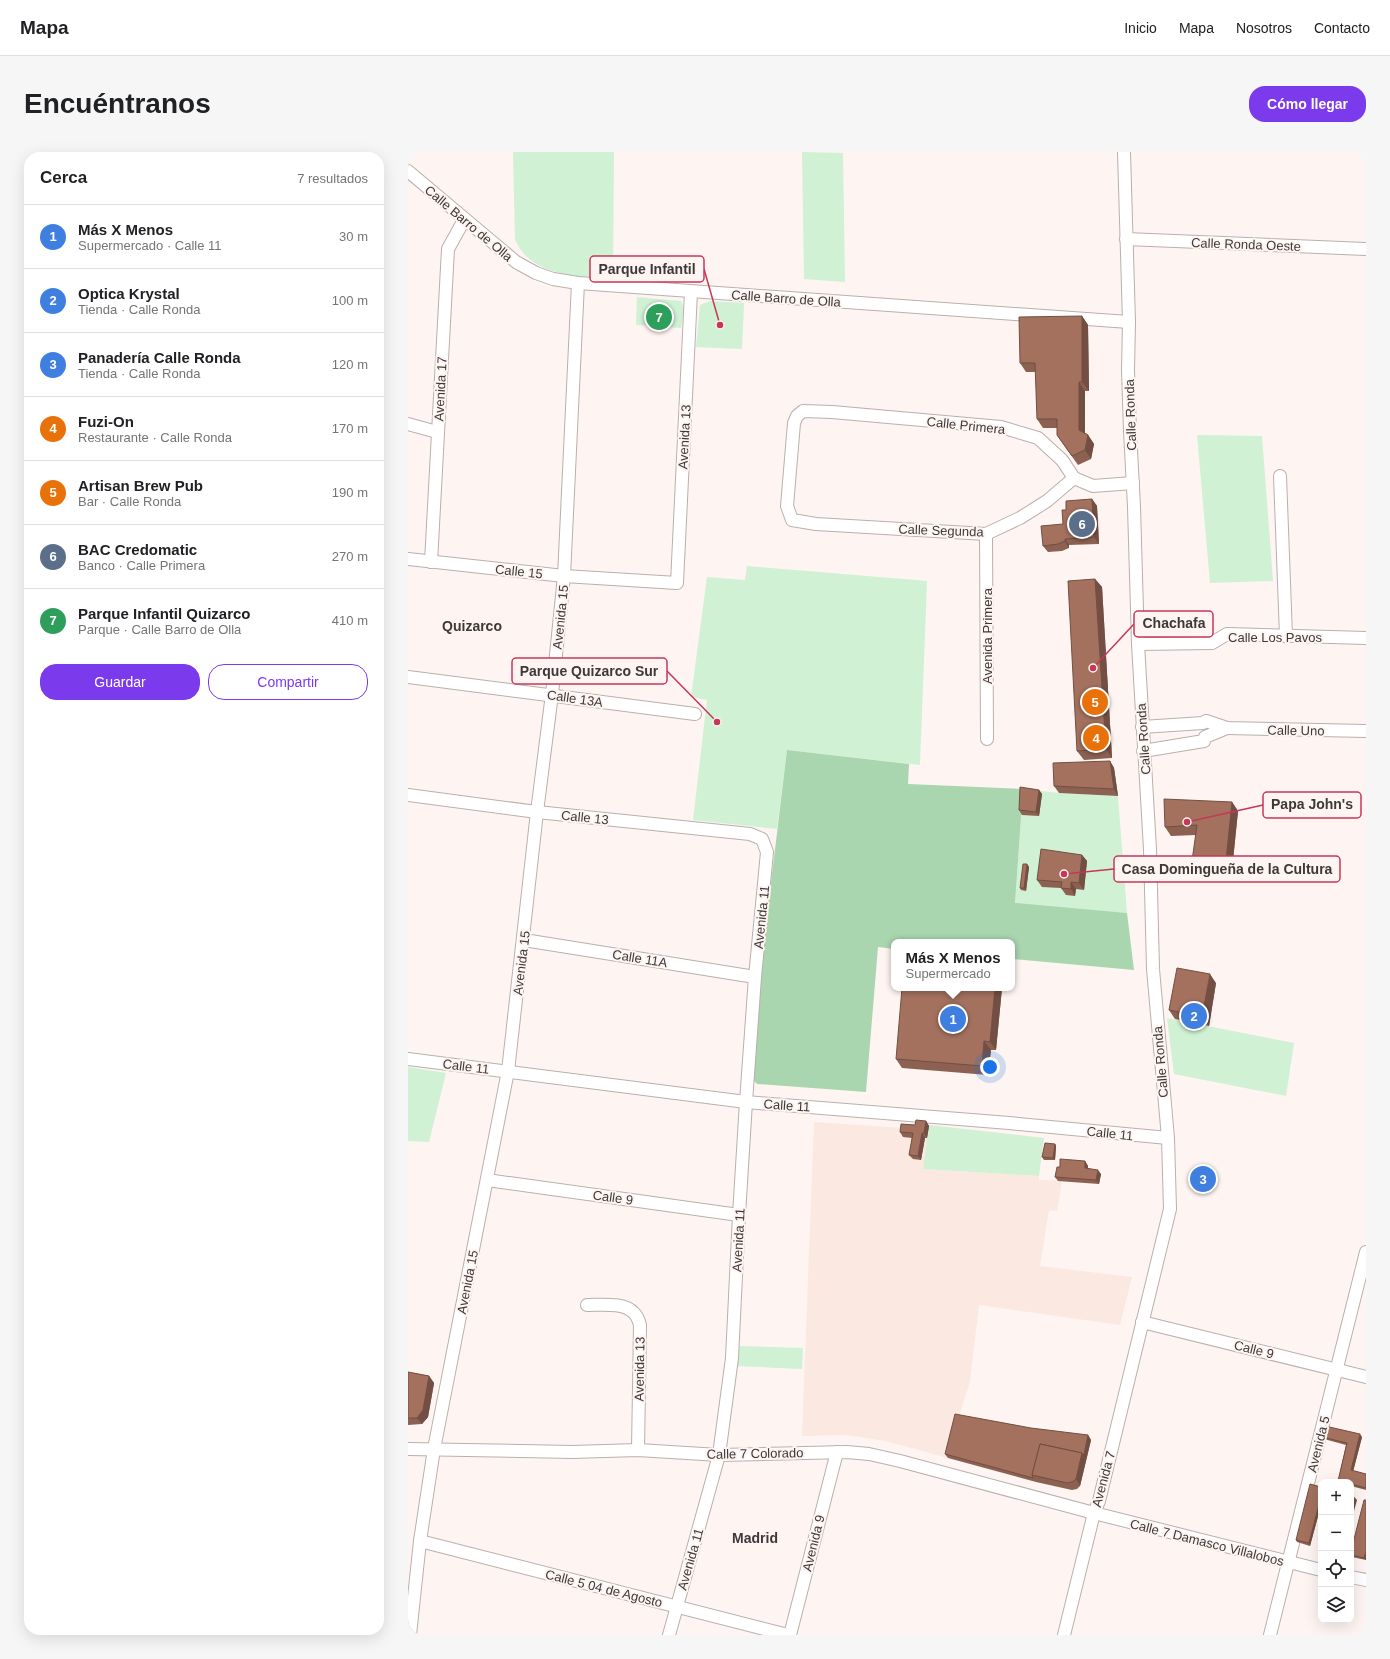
<!DOCTYPE html>
<html lang="es">
<head>
<meta charset="utf-8">
<style>
	body { margin:0; font-family:Helvetica,sans-serif; background:#f6f6f6; color:#202124 }
	.controls { position:absolute; right:12px; bottom:12px; display:grid; overflow:hidden; border-radius:8px; box-shadow:0 4px 16px #0002 }
	.controls button { width:36px; height:36px; display:grid; place-items:center; padding:0; border:0; border-bottom:1px solid #e0e0e0; background:#fff; color:#202124; font:20px sans-serif }
	.you { position:absolute; left:582px; top:915px; width:14px; height:14px; margin:-10px; border:3px solid #fff; border-radius:50%; background:#1a73e8; box-shadow:0 0 0 6px #1a73e833 }
	.badge { display:grid; place-items:center; width:26px; height:26px; border-radius:50%; background:#7c3aed; color:#fff; font-size:13px; font-weight:700 }
	.pin { position:absolute; translate:-50% -50%; border:2px solid #fff; box-shadow:0 1px 4px #0006 }
	.popup { position:absolute; left:483px; top:787px; width:124px; height:52px; box-sizing:border-box; display:grid; place-content:center; border-radius:8px; background:#fff; filter:drop-shadow(0 1px 3px #0005); font-size:13px; white-space:nowrap; color:#757577 }
	.popup b { font-size:15px; color:#202124 }
	.popup::after { content:''; position:absolute; left:50%; top:100%; margin-left:-8px; border:8px solid transparent; border-top-color:#fff }
	.list { margin:0; padding:0; list-style:none }
	h2 { display:flex; justify-content:space-between; align-items:center; height:52px; margin:0; padding:0 16px; font-size:17px }
	h2 small { font-size:13px; font-weight:400; color:#757577 }
	.list li { display:grid; grid-template-columns:26px 1fr auto; gap:12px; align-items:center; box-sizing:border-box; height:64px; padding:0 16px; border-top:1px solid #e0e0e0 }
	.list b { display:block; font-size:15px; white-space:nowrap }
	.list p { margin:0; font-size:13px; white-space:nowrap; color:#757577 }
	.list em { font-size:13px; font-style:normal; color:#757577 }
	.actions { display:flex; gap:8px; padding:12px 16px }
	.actions a { flex:1; padding:9px 0; border:1px solid #7c3aed; border-radius:16px; text-align:center; font-size:14px; color:#7c3aed }
	.actions .main { background:#7c3aed; color:#fff }
	.icon { flex:none; width:22px; height:22px; fill:none; stroke:currentColor; stroke-width:2; stroke-linecap:round; stroke-linejoin:round }
	.map { position:relative; flex:none; width:958px; height:1483px; overflow:hidden; border-radius:16px }
	header { display:flex; align-items:center; gap:24px; box-sizing:border-box; height:56px; padding:0 20px; background:#fff; border-bottom:1px solid #e0e0e0 }
	header strong { font-size:19px }
	nav { display:flex; gap:22px; margin-inline-start:auto; font-size:14px }
	.intro { display:flex; align-items:center; justify-content:space-between; box-sizing:border-box; height:96px; padding:0 24px }
	h1 { margin:0; font-size:28px }
	.button { padding:10px 18px; border-radius:16px; background:#7c3aed; color:#fff; font-size:14px; font-weight:700 }
	main { display:flex; gap:24px; padding:0 24px }
	aside { flex:1; background:#fff; border-radius:16px; box-shadow:0 4px 16px #0002 }
	.map>svg:first-child { display:block }
	.built { fill:#fae8e1 }
	.green { fill:#d0f1d4 }
	.forest { fill:#a9d5af }
	.lines { fill:none; stroke-linecap:round; stroke-linejoin:round }
	.street-casing { stroke:#b9b0ad; stroke-width:14 }
	.street { stroke:#fff; stroke-width:12 }
	.wall { fill:#8c6151 }
	.shaded-wall { fill:#724f42 }
	.building { fill:#a3715e; stroke:#724f42 }
	.labels { text-anchor:middle; stroke-width:4; stroke-linejoin:round; paint-order:stroke }
	.street-label { font-size:13px; fill:#3d3938; stroke:#fef4f1 }
	.neighbourhood-label { font-size:14px; font-weight:bold; fill:#3d3938; stroke:#fef4f1 }
	.leader { fill:none; stroke:#c63759; stroke-width:1.5 }
	.callout-dot { fill:#c63759; stroke:#fef4f1; stroke-width:1.5 }
	.callout { fill:#fef4f1; stroke:#c63759; stroke-width:1.5 }
	.callout-label { font-size:14px; text-anchor:middle; font-weight:bold; fill:#3d3938 }
</style>
</head>
<body>
<header>
<strong>Mapa</strong>
<nav><a>Inicio</a><a>Mapa</a><a>Nosotros</a><a>Contacto</a></nav>
</header>
<div class="intro"><h1>Encuéntranos</h1><a class="button">Cómo llegar</a></div>
<main>
<aside>
<h2>Cerca<small>7 resultados</small></h2>
<ul class="list">
<li><span class="badge" style="background:#3f7fe0">1</span><div><b>Más X Menos</b><p>Supermercado · Calle 11</p></div><em>30 m</em></li>
<li><span class="badge" style="background:#3f7fe0">2</span><div><b>Optica Krystal</b><p>Tienda · Calle Ronda</p></div><em>100 m</em></li>
<li><span class="badge" style="background:#3f7fe0">3</span><div><b>Panadería Calle Ronda</b><p>Tienda · Calle Ronda</p></div><em>120 m</em></li>
<li><span class="badge" style="background:#e8710a">4</span><div><b>Fuzi-On</b><p>Restaurante · Calle Ronda</p></div><em>170 m</em></li>
<li><span class="badge" style="background:#e8710a">5</span><div><b>Artisan Brew Pub</b><p>Bar · Calle Ronda</p></div><em>190 m</em></li>
<li><span class="badge" style="background:#5c6f8a">6</span><div><b>BAC Credomatic</b><p>Banco · Calle Primera</p></div><em>270 m</em></li>
<li><span class="badge" style="background:#2e9e5b">7</span><div><b>Parque Infantil Quizarco</b><p>Parque · Calle Barro de Olla</p></div><em>410 m</em></li>
</ul>
<div class="actions"><a class="main">Guardar</a><a>Compartir</a></div>
</aside>
<div class="map">
<svg width="958" height="1483" viewBox="0 0 958 1483">
	<rect width="100%" height="100%" fill="#fef4f1"/>
	<!-- built -->
	<polygon class="built" points="406,970 496,976 505,971 521,973 515,1017 631,1024 631,1028 654,1029 649,1059 641,1058 632,1114 724,1125 712,1173 571,1153 562,1230 550,1267 540,1306 478,1289 439,1283 394,1284"/>
	<!-- green -->
	<g class="green">
		<path d="M105 0H206L205 127C170 124 124 125 107 88Z"/>
		<polygon points="394,0 435,1 437,130 396,127"/>
		<polygon points="229,145 273,149 276,157 273,176 228,173"/>
		<polygon points="302,149 336,151 334,197 288,195 292,153"/>
		<polygon points="789,283 854,284 865,429 802,431"/>
		<polygon points="339,414 519,429 512,613 379,598 369,677 285,668 299,548 283,545 299,425 337,428"/>
		<polygon points="615,637 651,641 710,644 719,761 607,752"/>
		<polygon points="759,866 886,891 878,944 766,922"/>
		<polygon points="0,915 38,921 21,990 0,989"/>
		<polygon points="521,973 636,986 631,1024 515,1017"/>
		<polygon points="332,1194 395,1196 394,1217 328,1214"/>
	</g>
	<!-- forest -->
	<polygon class="forest" points="379,598 501,612 500,632 615,637 607,751 719,761 726,818 604,807 604,790 486,790 486,797 470,795 458,940 349,932 340,922"/>
	<g class="lines">
		<defs>
			<g id="street">
				<polyline points="0,19 108,110 128,121 145,127 170,131 721,170"/>
				<polyline points="718,87 958,97"/>
				<polyline points="0,272 29,280"/>
				<polyline points="872,324 878,484"/>
				<polyline points="666,326 639,349 612,366 578,382 408,372 384,368 379,354 386,271 389,264 395,259 424,260 593,275 630,286 654,308 666,326 685,334 725,331"/>
				<polyline points="578,382 579,587"/>
				<polyline points="0,407 156,424 269,431 283,140"/>
				<polyline points="23,410 40,97 56,68"/>
				<polyline points="730,492 804,491 819,482 958,486"/>
				<polyline points="0,525 287,562"/>
				<polyline points="734,575 795,571 798,569 819,576 958,579"/>
				<polyline points="735,599 796,589 797,585 819,576"/>
				<polyline points="0,643 129,660 342,682 354,687 359,700 347,825 338,950 331,1063 324,1206 311,1303 261,1483"/>
				<polyline points="116,788 347,825"/>
				<polyline points="0,907 338,950 601,971 760,986"/>
				<polyline points="79,1028 331,1063"/>
				<path d="M179 1153C193 1153 216 1150 226 1161 229 1164 231 1169 232 1173L230 1298"/>
				<polyline points="734,1170 958,1225"/>
				<polyline points="0,1297 164,1300 230,1298 311,1303 439,1300 461,1302 492,1309 686,1361 913,1418"/>
				<polyline points="12,1389 380,1483"/>
				<polyline points="943,1425 958,1428"/>
				<polyline points="2,1483 12,1389 26,1297 100,919 129,660 144,542 156,424 170,131"/>
				<polyline points="382,1483 429,1300"/>
				<polyline points="656,1483 686,1361 691,1349 762,1057 760,986 745,817 742,697 730,492 726,355 722,279 720,218 721,170 716,0"/>
				<polyline points="862,1483 958,1100"/>
			</g>
		</defs>
		<!-- street casing -->
		<use href="#street" class="street-casing"/>
		<!-- street -->
		<use href="#street" class="street"/>
	</g>
	<!-- wall -->
	<g class="wall">
		<polygon points="674,164 680,173 681,239 677,239 677,281 680,283 686,292 683,307 670,313 649,283 649,276 635,276 629,267 628,220 618,220 612,211"/>
		<polygon points="684,347 689,354 691,392 661,393 661,396 654,399 640,400 635,394 655,372 658,358"/>
		<polygon points="687,427 694,435 704,606 676,608 669,599"/>
		<polygon points="702,609 706,616 710,644 651,641 646,634"/>
		<polygon points="631,638 634,642 631,664 614,663 611,658"/>
		<polygon points="824,650 830,659 823,728 789,725 783,716 788,683 763,684 757,675"/>
		<polygon points="674,703 679,709 676,738 668,737 667,744 658,743 653,736 634,735 629,728"/>
		<polygon points="619,712 621,715 618,739 613,738 612,736"/>
		<polygon points="808,831 801,874 767,867 761,858"/>
		<polygon points="594,836 588,898 583,898 580,923 494,916 488,907"/>
		<polygon points="518,969 521,974 519,986 517,986 513,1008 505,1007 501,1003 504,986 495,985 492,980"/>
		<polygon points="647,992 648,994 647,1008 636,1008 634,1005"/>
		<polygon points="677,1009 680,1014 680,1017 693,1022 691,1032 650,1029 647,1025 652,1015"/>
		<polygon points="0,1220 21,1224 26,1231 20,1265 14,1272 0,1273"/>
		<polygon points="680,1283 683,1288 672,1334 669,1337 664,1338 628,1330 540,1306 537,1302"/>
		<polygon points="914,1285 954,1285 945,1319 958,1322 958,1338 943,1334 943,1330 931,1330 930,1329 938,1293 916,1287"/>
		<polygon points="913,1335 913,1353 902,1394 889,1390 888,1388"/>
		<polygon points="958,1348 958,1408 944,1405 943,1404 943,1399"/>
	</g>
	<!-- shaded-wall -->
	<g class="shaded-wall">
		<polygon points="674,164 680,173 681,239 674,230"/>
		<polygon points="671,230 677,239 677,287 671,278"/>
		<polygon points="680,283 686,292 683,307 677,298"/>
		<polygon points="684,347 689,354 691,392 686,385"/>
		<polygon points="657,387 661,393 661,396 657,389"/>
		<polygon points="687,427 694,435 704,606 698,597"/>
		<polygon points="702,609 706,616 710,644 706,637"/>
		<polygon points="631,638 634,642 631,664 628,660"/>
		<polygon points="824,650 830,659 823,728 817,719"/>
		<polygon points="674,703 679,709 676,738 671,731"/>
		<polygon points="619,712 621,715 618,739 616,736"/>
		<polygon points="663,730 668,737 667,744 663,737"/>
		<polygon points="802,822 808,831 801,874 794,865"/>
		<polygon points="587,836 594,836 588,898 582,890"/>
		<polygon points="576,889 583,898 580,923 574,914"/>
		<polygon points="518,969 521,974 519,986 516,981"/>
		<polygon points="514,981 517,986 513,1008 510,1004"/>
		<polygon points="647,992 648,994 647,1008 645,1006"/>
		<polygon points="677,1009 680,1014 680,1021 677,1016"/>
		<polygon points="690,1018 693,1022 691,1032 688,1028"/>
		<polygon points="21,1224 26,1231 20,1265 14,1272 9,1266"/>
		<polygon points="952,1282 954,1285 945,1320 943,1318"/>
		<polygon points="680,1283 683,1288 672,1334 668,1327 674,1301"/>
		<polygon points="913,1345 913,1353 902,1394 901,1391"/>
		<polygon points="947,1346 949,1348 943,1370 943,1361"/>
		<polygon points="958,1400 958,1408 956,1406"/>
	</g>
	<!-- building -->
	<g class="building">
		<polygon points="674,164 674,230 671,230 671,278 680,283 677,298 664,304 649,283 649,267 629,267 627,211 612,211 611,165"/>
		<polygon points="684,347 686,385 657,387 657,389 650,392 635,394 633,374 655,372 654,358 658,358 658,349"/>
		<polygon points="687,427 698,597 669,599 660,429"/>
		<polygon points="702,609 706,637 646,634 645,611"/>
		<polygon points="612,635 631,638 628,660 611,658"/>
		<polygon points="756,647 824,650 817,719 783,716 789,673 757,675"/>
		<polygon points="633,697 674,703 671,731 663,730 663,737 653,736 654,730 629,728"/>
		<polygon points="615,712 619,712 616,736 612,736"/>
		<polygon points="769,816 802,822 794,865 761,858"/>
		<polygon points="494,836 587,836 582,890 576,889 574,914 488,907"/>
		<polygon points="508,968 518,969 516,981 514,981 510,1004 501,1003 505,981 492,980 493,972 507,973"/>
		<polygon points="637,991 647,992 645,1006 634,1005"/>
		<polygon points="652,1007 677,1009 677,1016 690,1018 688,1028 647,1025 649,1015 652,1015"/>
		<polygon points="0,1220 21,1224 15,1258 9,1266 0,1266"/>
		<polygon points="547,1262 623,1276 680,1283 676,1303 674,1301 632,1292 624,1323 625,1326 537,1302"/>
		<polygon points="917,1274 952,1282 943,1318 958,1322 958,1336 943,1332 943,1330 935,1330 930,1329 939,1291 914,1285"/>
		<polygon points="632,1292 674,1301 668,1327 664,1330 659,1331 624,1323"/>
		<polygon points="902,1332 913,1335 913,1345 901,1391 888,1388"/>
		<polygon points="943,1345 947,1346 943,1361"/>
		<polygon points="956,1348 958,1348 958,1400 956,1406 943,1403 943,1399"/>
		<polygon points="913,1381 913,1389 911,1388"/>
	</g>
	<g class="labels">
		<!-- street labels -->
		<g class="street-label">
			<text transform="translate(61 71) rotate(40)" y="5">Calle Barro de Olla</text>
			<text transform="translate(838 92) rotate(2)" y="5">Calle Ronda Oeste</text>
			<text transform="translate(378 146) rotate(4)" y="5">Calle Barro de Olla</text>
			<text transform="translate(32 237) rotate(-87)" y="5">Avenida 17</text>
			<text transform="translate(722 263) rotate(-92)" y="5">Calle Ronda</text>
			<text transform="translate(558 273) rotate(6)" y="5">Calle Primera</text>
			<text transform="translate(276 285) rotate(-87)" y="5">Avenida 13</text>
			<text transform="translate(533 378) rotate(2)" y="5">Calle Segunda</text>
			<text transform="translate(111 419) rotate(6)" y="5">Calle 15</text>
			<text transform="translate(152 465) rotate(-84)" y="5">Avenida 15</text>
			<text transform="translate(579 484) rotate(-90)" y="5">Avenida Primera</text>
			<text x="867" y="490">Calle Los Pavos</text>
			<text transform="translate(167 546) rotate(8)" y="5">Calle 13A</text>
			<text transform="translate(888 578) rotate(1)" y="5">Calle Uno</text>
			<text transform="translate(735 587) rotate(-94)" y="5">Calle Ronda</text>
			<text transform="translate(177 665) rotate(6)" y="5">Calle 13</text>
			<text transform="translate(353 765) rotate(-84)" y="5">Avenida 11</text>
			<text transform="translate(232 806) rotate(9)" y="5">Calle 11A</text>
			<text transform="translate(113 811) rotate(-83)" y="5">Avenida 15</text>
			<text transform="translate(752 910) rotate(-95)" y="5">Calle Ronda</text>
			<text transform="translate(58 914) rotate(7)" y="5">Calle 11</text>
			<text transform="translate(379 953) rotate(4)" y="5">Calle 11</text>
			<text transform="translate(702 981) rotate(6)" y="5">Calle 11</text>
			<text transform="translate(205 1045) rotate(8)" y="5">Calle 9</text>
			<text transform="translate(330 1088) rotate(-87)" y="5">Avenida 11</text>
			<text transform="translate(59 1130) rotate(-79)" y="5">Avenida 15</text>
			<text transform="translate(846 1197) rotate(14)" y="5">Calle 9</text>
			<text transform="translate(231 1217) rotate(-89)" y="5">Avenida 13</text>
			<text transform="translate(910 1292) rotate(-76)" y="5">Avenida 5</text>
			<text transform="translate(347 1301) rotate(-1)" y="5">Calle 7 Colorado</text>
			<text transform="translate(695 1327) rotate(-75)" y="5">Avenida 7</text>
			<text transform="translate(799 1390) rotate(14)" y="5">Calle 7 Damasco Villalobos</text>
			<text transform="translate(405 1391) rotate(-76)" y="5">Avenida 9</text>
			<text transform="translate(282 1407) rotate(-74)" y="5">Avenida 11</text>
			<text transform="translate(196 1436) rotate(14)" y="5">Calle 5 04 de Agosto</text>
		</g>
		<!-- neighbourhood labels -->
		<g class="neighbourhood-label">
			<text x="64" y="479">Quizarco</text>
			<text x="347" y="1391">Madrid</text>
		</g>
	</g>
	<!-- callouts -->
	<path class="leader" d="M312 173L296 117M685 516L726 472M309 570L259 519M779 670L855 653M656 722L706 717"/>
	<g class="callout-dot">
		<circle cx="312" cy="173" r="4"/>
		<circle cx="685" cy="516" r="4"/>
		<circle cx="309" cy="570" r="4"/>
		<circle cx="779" cy="670" r="4"/>
		<circle cx="656" cy="722" r="4"/>
	</g>
	<g class="callout">
		<rect x="182" y="104" width="114" height="26" rx="4"/>
		<rect x="726" y="459" width="79" height="26" rx="4"/>
		<rect x="104" y="506" width="155" height="26" rx="4"/>
		<rect x="855" y="640" width="98" height="26" rx="4"/>
		<rect x="706" y="704" width="226" height="26" rx="4"/>
	</g>
	<g class="callout-label">
		<text x="239" y="122">Parque Infantil</text>
		<text x="766" y="476">Chachafa</text>
		<text x="181" y="524">Parque Quizarco Sur</text>
		<text x="904" y="657">Papa John's</text>
		<text x="819" y="722">Casa Domingueña de la Cultura</text>
	</g>
</svg>
<div class="controls">
<button>+</button>
<button>−</button>
<button><svg class="icon" aria-label="locate" viewBox="0 0 24 24"><circle cx="12" cy="12" r="6"/><path d="M12 2v4M12 18v4M2 12h4M18 12h4"/></svg></button>
<button><svg class="icon" aria-label="layers" viewBox="0 0 24 24"><path d="M12 4l9 5-9 5-9-5zM3 14l9 5 9-5"/></svg></button>
</div>
<div class="you"></div>
<div class="pin badge" style="left:545px;top:867px;background:#3f7fe0">1</div>
<div class="popup"><b>Más X Menos</b>Supermercado</div>
<div class="pin badge" style="left:786px;top:864px;background:#3f7fe0">2</div>
<div class="pin badge" style="left:795px;top:1027px;background:#3f7fe0">3</div>
<div class="pin badge" style="left:688px;top:586px;background:#e8710a">4</div>
<div class="pin badge" style="left:687px;top:550px;background:#e8710a">5</div>
<div class="pin badge" style="left:674px;top:372px;background:#5c6f8a">6</div>
<div class="pin badge" style="left:251px;top:165px;background:#2e9e5b">7</div>
</div>
</main>
</body>
</html>
